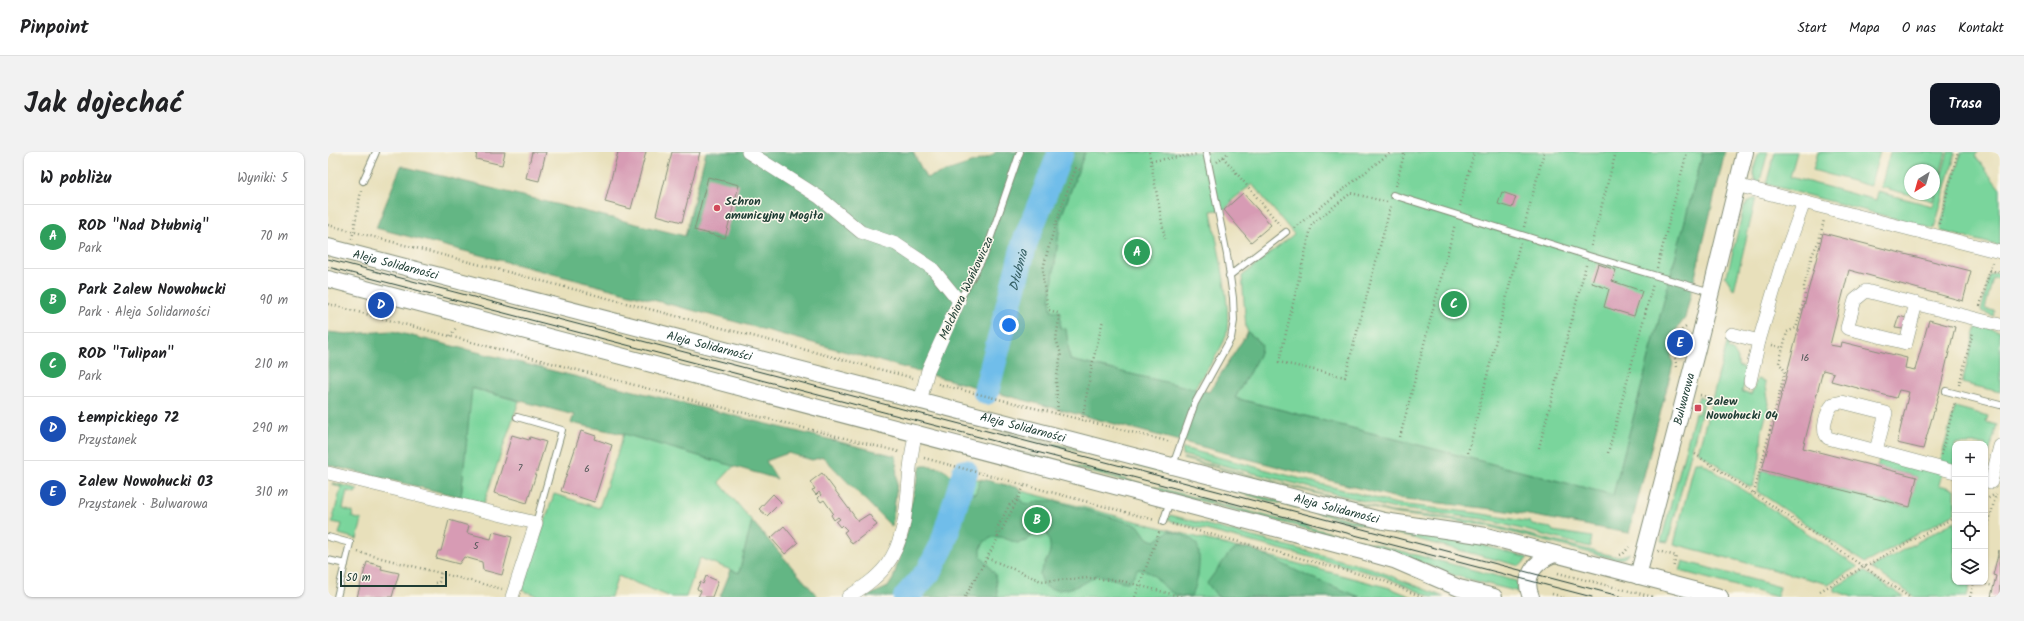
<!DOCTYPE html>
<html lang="pl">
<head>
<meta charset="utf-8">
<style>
	body { margin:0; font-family:Kalam,sans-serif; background:#f2f2f2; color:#202124 }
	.controls { position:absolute; right:12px; bottom:12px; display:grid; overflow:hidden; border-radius:8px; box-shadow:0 1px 3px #0004 }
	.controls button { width:36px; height:36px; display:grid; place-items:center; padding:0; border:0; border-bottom:1px solid #e0e0e0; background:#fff; color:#202124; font:20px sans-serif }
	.compass { position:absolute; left:1576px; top:12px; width:36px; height:36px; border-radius:50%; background:#fff; box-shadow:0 1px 3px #0004; rotate:217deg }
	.scale { position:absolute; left:12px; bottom:10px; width:107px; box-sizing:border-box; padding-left:4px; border:2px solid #1f3d34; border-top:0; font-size:11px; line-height:14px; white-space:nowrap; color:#1f3d34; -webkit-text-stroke:3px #fbf7ec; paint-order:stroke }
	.you { position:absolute; left:681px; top:173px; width:14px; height:14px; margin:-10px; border:3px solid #fff; border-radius:50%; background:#1a73e8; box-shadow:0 0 0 6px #1a73e833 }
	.badge { display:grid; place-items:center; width:26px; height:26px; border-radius:50%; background:#111827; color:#fff; font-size:13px; font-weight:700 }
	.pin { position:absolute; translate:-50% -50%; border:2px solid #fff; box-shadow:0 1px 4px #0006 }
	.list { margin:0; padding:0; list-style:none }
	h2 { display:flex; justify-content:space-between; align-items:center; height:52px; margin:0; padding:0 16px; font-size:17px }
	h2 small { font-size:13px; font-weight:400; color:#757577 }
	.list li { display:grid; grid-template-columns:26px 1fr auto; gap:12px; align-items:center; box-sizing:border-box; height:64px; padding:0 16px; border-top:1px solid #e0e0e0 }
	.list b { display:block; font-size:15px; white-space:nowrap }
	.list p { margin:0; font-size:13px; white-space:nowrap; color:#757577 }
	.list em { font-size:13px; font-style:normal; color:#757577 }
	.icon { flex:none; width:22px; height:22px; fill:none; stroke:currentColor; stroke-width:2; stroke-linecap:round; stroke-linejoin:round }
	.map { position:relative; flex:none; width:1672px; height:445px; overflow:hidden; border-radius:8px }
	header { display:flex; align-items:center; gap:24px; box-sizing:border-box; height:56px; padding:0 20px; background:#fff; border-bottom:1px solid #e0e0e0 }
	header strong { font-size:19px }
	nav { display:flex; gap:22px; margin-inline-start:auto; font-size:14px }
	.intro { display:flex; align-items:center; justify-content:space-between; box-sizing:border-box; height:96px; padding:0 24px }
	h1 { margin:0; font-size:28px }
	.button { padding:10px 18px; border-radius:8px; background:#111827; color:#fff; font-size:14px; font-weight:700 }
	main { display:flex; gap:24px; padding:0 24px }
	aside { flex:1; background:#fff; border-radius:8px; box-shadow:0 1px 3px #0004 }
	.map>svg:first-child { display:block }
	.green { fill:#7ad59c; stroke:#4c8968; fill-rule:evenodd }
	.forest { fill:#63b684; stroke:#417a5c }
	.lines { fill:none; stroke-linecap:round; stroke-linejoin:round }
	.river { stroke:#70bdea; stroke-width:26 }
	.building { fill:#d79bb4 }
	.service-casing { stroke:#848e78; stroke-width:8 }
	.minor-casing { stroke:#848e78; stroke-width:14 }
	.tertiary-casing { stroke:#848e78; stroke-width:18 }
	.path { stroke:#848e78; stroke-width:2.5; stroke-dasharray:1 3; stroke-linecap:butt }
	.service { stroke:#fff; stroke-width:6 }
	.minor { stroke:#fff; stroke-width:13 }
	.tertiary { stroke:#fff; stroke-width:16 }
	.tram { stroke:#1f3d34; stroke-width:1 }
	.poi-dot { fill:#d1495b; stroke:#fbf7ec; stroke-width:1.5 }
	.labels { text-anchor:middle; stroke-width:3; stroke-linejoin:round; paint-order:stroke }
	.number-label { font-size:10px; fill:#4d5454 }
	.poi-label { font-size:12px; font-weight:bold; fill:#1f3d34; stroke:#fbf7ec; text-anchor:start }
	.street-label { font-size:12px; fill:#1f3d34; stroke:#fbf7ec }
	.water-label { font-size:13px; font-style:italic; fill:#335d62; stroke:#fbf7ec }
</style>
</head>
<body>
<header>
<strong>Pinpoint</strong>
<nav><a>Start</a><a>Mapa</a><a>O nas</a><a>Kontakt</a></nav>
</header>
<div class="intro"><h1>Jak dojechać</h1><a class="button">Trasa</a></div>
<main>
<aside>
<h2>W pobliżu<small>Wyniki: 5</small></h2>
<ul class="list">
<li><span class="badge" style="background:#2e9e5b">A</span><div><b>ROD &quot;Nad Dłubnią&quot;</b><p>Park</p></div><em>70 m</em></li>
<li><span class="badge" style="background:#2e9e5b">B</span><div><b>Park Zalew Nowohucki</b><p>Park · Aleja Solidarności</p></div><em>90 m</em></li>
<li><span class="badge" style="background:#2e9e5b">C</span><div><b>ROD &quot;Tulipan&quot;</b><p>Park</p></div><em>210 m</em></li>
<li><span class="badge" style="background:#1a4fb4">D</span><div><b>Łempickiego 72</b><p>Przystanek</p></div><em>290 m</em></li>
<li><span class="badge" style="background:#1a4fb4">E</span><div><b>Zalew Nowohucki 03</b><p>Przystanek · Bulwarowa</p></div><em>310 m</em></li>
</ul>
</aside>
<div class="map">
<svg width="1672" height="445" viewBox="0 0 1672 445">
	<rect width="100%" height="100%" fill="#fbf7ec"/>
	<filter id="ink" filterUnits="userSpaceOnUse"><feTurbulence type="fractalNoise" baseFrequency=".025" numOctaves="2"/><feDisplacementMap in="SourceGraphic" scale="8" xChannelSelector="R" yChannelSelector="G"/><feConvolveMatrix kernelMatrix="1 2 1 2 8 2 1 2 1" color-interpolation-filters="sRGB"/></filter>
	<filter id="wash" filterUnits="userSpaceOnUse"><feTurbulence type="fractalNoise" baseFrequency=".012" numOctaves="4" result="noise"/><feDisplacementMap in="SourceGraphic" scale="16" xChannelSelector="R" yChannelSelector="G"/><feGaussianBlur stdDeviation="0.9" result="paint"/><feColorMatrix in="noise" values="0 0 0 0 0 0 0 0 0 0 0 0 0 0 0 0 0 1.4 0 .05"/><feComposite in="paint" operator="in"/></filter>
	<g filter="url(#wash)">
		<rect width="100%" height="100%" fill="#e8e0bb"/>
		<!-- green -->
		<g class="green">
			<path d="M757 0H1375L1285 343 907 246 931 203 934 193 920 180 918 176 914 124 966 82 924 32 903 49 904 51 897 57 883 59C888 89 905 156 898 184 893 199 875 223 866 237L742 208 738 178 732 177 722 155V148L733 65Z"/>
			<path d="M1431 0H1440L1431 32C1420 23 1428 12 1431 0Z"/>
			<polygon points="1447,0 1469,0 1462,25 1548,48 1550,40 1605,54 1620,0 1628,0 1606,77 1438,32"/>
			<polygon points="1490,0 1552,0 1542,34 1485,18"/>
			<path d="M1562 0H1618L1605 49 1553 35ZM1582 18H1606V42H1582Z"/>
			<polygon points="1633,0 1650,0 1647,4 1672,37 1672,94 1613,79 1612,76"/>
			<polygon points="1428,46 1406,138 1397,124 1399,123 1416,55 1421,49"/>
			<polygon points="1666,121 1672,122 1672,127 1665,126 1657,157 1667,159 1666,164 1653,159 1662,123"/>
			<polygon points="1649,173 1672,179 1672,240 1634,231"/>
			<path d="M1400 187H1402L1400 197C1408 200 1411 206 1410 214L1420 217 1414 240 1423 243 1429 227 1437 229 1441 252 1434 279 1432 307 1425 334 1422 335 1370 300Z"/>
			<polygon points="143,236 191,249 156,351 133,345"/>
			<polygon points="1371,245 1377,246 1340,390 1333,389 1367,261 1370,262 1373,251 1369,250"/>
			<polygon points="1627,255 1660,264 1658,270 1669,273 1657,316 1657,292 1627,292 1627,315 1612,311"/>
			<polygon points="674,279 779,304 1066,379 1136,388 1200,406 1192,414"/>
			<polygon points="296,282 406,314 391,330 424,369 411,421 372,406 358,445 343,445 290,424 283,445 212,445 194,438 226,342 271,356"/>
			<polygon points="855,296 1069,352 1148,361 1202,370 1204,373 1223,376 1225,379 1264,385 1262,395 1155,367 1063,356 854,303"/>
			<polygon points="685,298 1188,429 1191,440 1128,424 1063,399 732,312"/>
			<polygon points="1552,305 1614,321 1611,333 1627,337 1627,361 1537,411 1429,339 1434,318 1581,355 1589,325 1549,315"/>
			<polygon points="855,306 1063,360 1147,369 1285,404 1293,404 1302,401 1296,406 1286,407 1155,373 1064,361 855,307"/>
			<polygon points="1367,310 1373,310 1530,415 1500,432 1346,392"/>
			<polygon points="625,321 1062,436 1084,445 583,445 603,415"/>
			<polygon points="5,331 30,337 27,341 19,339 15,357 25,360 24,365 34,368 29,387 11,382 14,372 4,370 13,335 4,333"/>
			<polygon points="842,363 1043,416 1116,445 1103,445 1055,424 839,368"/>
			<polygon points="1627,369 1627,430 1643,430 1639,445 1587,445 1543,416"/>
			<polygon points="1355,409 1452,435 1449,445 1352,419"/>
			<polygon points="1536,419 1576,445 1525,445 1507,439 1507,435"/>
		</g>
		<!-- forest -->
		<g class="forest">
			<polygon points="378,0 585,0 598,26 661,5 668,0 757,0 733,65 722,148 723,158 733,160 732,176 738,177 742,208 881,240 920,180 934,193 931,203 907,246 1285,343 1375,0 1397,0 1357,166 1346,181 1342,196 1345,212 1301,381 1173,358 1069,346 688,246 375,161 48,76 73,14 357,84"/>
			<polygon points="64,179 568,304 569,331 564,375 495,305 484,308 460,301 438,309 449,327 296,282 243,271 246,263 144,236 133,345 0,313 0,180 19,182"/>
			<path d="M593 314C632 312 622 337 647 342L653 327 691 336V344L695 351 703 352 710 349H726L810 373 819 386 827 389 841 379C849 381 865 385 869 393 874 403 870 437 862 445 832 445 836 421 810 417L801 430C790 430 780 424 768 423 759 432 733 442 720 436 715 433 713 427 712 422 718 405 727 402 719 382L711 378 698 389 689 391 673 385H665L657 389 653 396V404L667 422 670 445H538L560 435 565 427 581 374 582 356Z"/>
			<polygon points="424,369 490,445 392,445 403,418 411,421"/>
			<polygon points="909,396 922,396 977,423 1032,445 890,445 879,431 900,403"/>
		</g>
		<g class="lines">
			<!-- river -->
			<g class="river">
				<path id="s1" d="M658 240 697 90 733 0"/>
				<polyline points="578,445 601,419 614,394 637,320"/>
			</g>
		</g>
		<g id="blocks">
			<!-- building -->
			<g class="building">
				<polygon points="149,0 177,0 174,13 148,7"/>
				<polygon points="204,0 218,0 211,29 198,26"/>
				<polygon points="290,0 318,0 303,57 277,50"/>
				<polygon points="344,0 372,0 354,70 328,63"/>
				<polygon points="380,25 411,33 397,86 366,78"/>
				<polygon points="1174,40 1188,45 1184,56 1170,52"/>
				<polygon points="915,41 943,73 923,90 896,58"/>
				<polygon points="1495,81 1643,119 1635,149 1521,118 1502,193 1513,195 1514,190 1579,206 1577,216 1587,218 1601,168 1627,175 1612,238 1595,297 1569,291 1581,240 1571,238 1568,246 1503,229 1506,221 1495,218 1475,296 1589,325 1582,355 1434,318"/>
				<polygon points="1270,112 1288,118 1284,129 1314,139 1306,164 1276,155 1281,137 1264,131"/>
				<polygon points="1571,164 1578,166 1575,177 1567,176"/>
				<polygon points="253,279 268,284 267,287 284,293 266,350 233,339"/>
				<polygon points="184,283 201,288 202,285 218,290 199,351 166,341"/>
				<polygon points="494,321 530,369 541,362 549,373 524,392 516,380 519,378 514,373 512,375 508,370 512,367 510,365 506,368 503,363 505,361 496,348 493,350 490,346 493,343 491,340 488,343 484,338 487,337 482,330"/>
				<polygon points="445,342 453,350 439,364 431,357"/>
				<polygon points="121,368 141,374 139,381 163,387 165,380 184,385 174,423 155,418 154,410 136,405 131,412 108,406 110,399 113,399"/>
				<polygon points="456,374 470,391 457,402 443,386"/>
				<polygon points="1671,398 1672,445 1663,445 1668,424 1665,423"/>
				<polygon points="39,410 54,414 53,417 71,421 64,445 29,445"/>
				<polygon points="378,424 390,429 384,445 370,445 373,439 369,437 372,430 375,432"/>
			</g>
		</g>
	</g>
	<g filter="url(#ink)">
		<use href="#blocks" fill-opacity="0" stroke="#848e78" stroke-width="1"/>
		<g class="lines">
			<defs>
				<g id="service">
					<polyline points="35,29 48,0"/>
					<polyline points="1065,43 1261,104 1383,140"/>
					<polyline points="901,124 958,80"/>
					<polyline points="631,149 657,102 692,0"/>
					<polyline points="1618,239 1672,253"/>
					<polyline points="189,265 234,278 208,371"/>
					<polyline points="845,313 867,251 903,186 906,169 905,146 899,103 878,0"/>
					<polyline points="835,370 842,349"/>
					<polyline points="0,385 22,391 9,445"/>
					<polyline points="0,408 17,412"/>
				</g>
				<g id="minor">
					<polyline points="420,0 491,45 533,80 568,92 604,116 631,149 600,218 592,250"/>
					<polyline points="1408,33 1672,100"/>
					<polyline points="1588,151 1578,191 1519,176 1527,148 1538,139 1672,173"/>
					<polyline points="1404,182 1431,189 1453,114 1476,50"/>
					<polyline points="1422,229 1431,189"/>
					<path d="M1548 298 1558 261 1514 250 1505 252C1499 259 1492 278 1500 286L1627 320"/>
					<polyline points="0,321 208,371 184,445"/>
					<polyline points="1657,328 1663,330 1672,294"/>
					<path d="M520 445C534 436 548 427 558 414 586 377 576 323 588 280"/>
				</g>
				<g id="tertiary">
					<path id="s2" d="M0 95 1056 369 1158 384 1392 445"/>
					<polyline points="0,127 1034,399 1066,408 1131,436 1166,445"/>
					<path id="s3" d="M1310 424 1369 197 1417 0"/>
					<path d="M1203 445C1194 424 1208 409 1226 402"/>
				</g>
			</defs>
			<!-- service casing -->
			<use href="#service" class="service-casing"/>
			<!-- minor casing -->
			<use href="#minor" class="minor-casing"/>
			<!-- tertiary casing -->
			<use href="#tertiary" class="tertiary-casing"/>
			<!-- path -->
			<g class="path">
				<polyline points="821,0 837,87"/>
				<polyline points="895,5 952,73"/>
				<polyline points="823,9 870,2"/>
				<polyline points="889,10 901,0"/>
				<polyline points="1068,34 1076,2"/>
				<polyline points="1059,50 1023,41 984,72 951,210 1017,225 1063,53"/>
				<polyline points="1132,54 1146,0"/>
				<polyline points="1611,72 1630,0"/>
				<polyline points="0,73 585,226"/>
				<polyline points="1196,75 1216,0"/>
				<polyline points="966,76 1063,0"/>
				<polyline points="24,87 33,39"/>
				<polyline points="1263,94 1288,0"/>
				<polyline points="1329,116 1359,0"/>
				<polyline points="1662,118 1672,121"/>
				<polyline points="0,152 329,239 572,300"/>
				<polyline points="1652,154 1664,111"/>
				<polyline points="122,184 128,176"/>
				<polyline points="1444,193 1455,196"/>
				<path d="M1349 215C1344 195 1341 188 1358 175"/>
				<polyline points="610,232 843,290"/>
				<polyline points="1631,233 1645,180"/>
				<polyline points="1372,243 1381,245"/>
				<path d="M730 263 728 229 733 202 728 187 731 168 730 161 721 158C718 145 713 127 716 113 724 80 736 48 748 16L752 18"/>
				<polyline points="754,269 764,213 775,168"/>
				<polyline points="1072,285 1127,72"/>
				<polyline points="1211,296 1258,113"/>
				<polyline points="1140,301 1192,91"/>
				<polyline points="1280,301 1325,132"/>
				<polyline points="1367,302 1581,445"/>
				<polyline points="1613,303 1627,250"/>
				<polyline points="596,306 827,368"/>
				<polyline points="1426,341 1457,219 1451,211 1459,180 1468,176 1477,145 1476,135 1484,103 1491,89 1496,68"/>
				<polyline points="1657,348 1666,343"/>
				<polyline points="844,372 1054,428 1094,445"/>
				<polyline points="670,385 690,347"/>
				<polyline points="1657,385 1668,342"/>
				<polyline points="1330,399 1348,404 1345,417"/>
				<polyline points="30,400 174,437"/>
				<polyline points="1292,403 1295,402 1301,395"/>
				<polyline points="659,406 713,429 761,426 794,429 855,445"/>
				<polyline points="1230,421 1325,445"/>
				<polyline points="1650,430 1665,434"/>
				<polyline points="107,431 111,430 113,421"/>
				<polyline points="1492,439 1627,365"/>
				<polyline points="1224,442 1236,445"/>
				<polyline points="637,445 670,386 668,378 682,352 690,347 697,332"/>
				<polyline points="807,445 832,378"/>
				<polyline points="1642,445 1646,430"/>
			</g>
			<!-- service -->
			<use href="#service" class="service"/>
			<!-- minor -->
			<use href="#minor" class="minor"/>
			<!-- tertiary -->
			<use href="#tertiary" class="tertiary"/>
			<!-- tram -->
			<g class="tram">
				<polyline points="0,107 1295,445"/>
				<polyline points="0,115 1264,445"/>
			</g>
		</g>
	</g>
	<!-- markers -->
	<g class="poi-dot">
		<circle cx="389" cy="56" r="4"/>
		<rect x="1366" y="252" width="8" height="8" rx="2"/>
	</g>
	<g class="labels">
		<!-- number labels -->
		<g class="number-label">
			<text x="1477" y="209">16</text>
			<text x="192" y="319">7</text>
			<text x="259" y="320">6</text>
			<text x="148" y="397">5</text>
		</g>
		<!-- poi labels -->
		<g class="poi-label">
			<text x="397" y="53">Schron<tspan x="397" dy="14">amunicyjny Mogiła</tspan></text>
			<text x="1378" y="253">Zalew<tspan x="1378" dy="14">Nowohucki 04</tspan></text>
		</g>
		<!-- street labels -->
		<g class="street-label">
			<text dy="4" stroke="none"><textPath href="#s2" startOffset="70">Aleja Solidarności</textPath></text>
			<text transform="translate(638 136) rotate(-65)" y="4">Melchiora Wańkowicza</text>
			<text dy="4" stroke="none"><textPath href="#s2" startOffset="394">Aleja Solidarności</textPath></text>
			<text dy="4" stroke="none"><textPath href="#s3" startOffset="183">Bulwarowa</textPath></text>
			<text dy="4" stroke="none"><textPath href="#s2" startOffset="718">Aleja Solidarności</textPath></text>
			<text dy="4" stroke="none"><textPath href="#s2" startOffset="1042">Aleja Solidarności</textPath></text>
		</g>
		<!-- water labels -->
		<g class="water-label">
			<text dy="5" stroke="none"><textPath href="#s1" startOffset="126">Dłubnia</textPath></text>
		</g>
	</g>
</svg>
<div class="controls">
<button>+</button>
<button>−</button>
<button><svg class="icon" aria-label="locate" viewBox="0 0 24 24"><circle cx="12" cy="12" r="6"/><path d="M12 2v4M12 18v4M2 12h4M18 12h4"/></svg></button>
<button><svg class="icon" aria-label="layers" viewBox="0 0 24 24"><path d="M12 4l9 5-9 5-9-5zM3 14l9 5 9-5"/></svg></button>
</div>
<svg class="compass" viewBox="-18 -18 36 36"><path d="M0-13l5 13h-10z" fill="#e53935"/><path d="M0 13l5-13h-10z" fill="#757577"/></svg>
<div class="scale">50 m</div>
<div class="you"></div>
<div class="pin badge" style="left:809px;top:100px;background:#2e9e5b">A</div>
<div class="pin badge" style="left:709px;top:368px;background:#2e9e5b">B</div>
<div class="pin badge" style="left:1126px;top:152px;background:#2e9e5b">C</div>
<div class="pin badge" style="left:53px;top:153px;background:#1a4fb4">D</div>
<div class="pin badge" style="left:1352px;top:191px;background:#1a4fb4">E</div>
</div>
</main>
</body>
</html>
